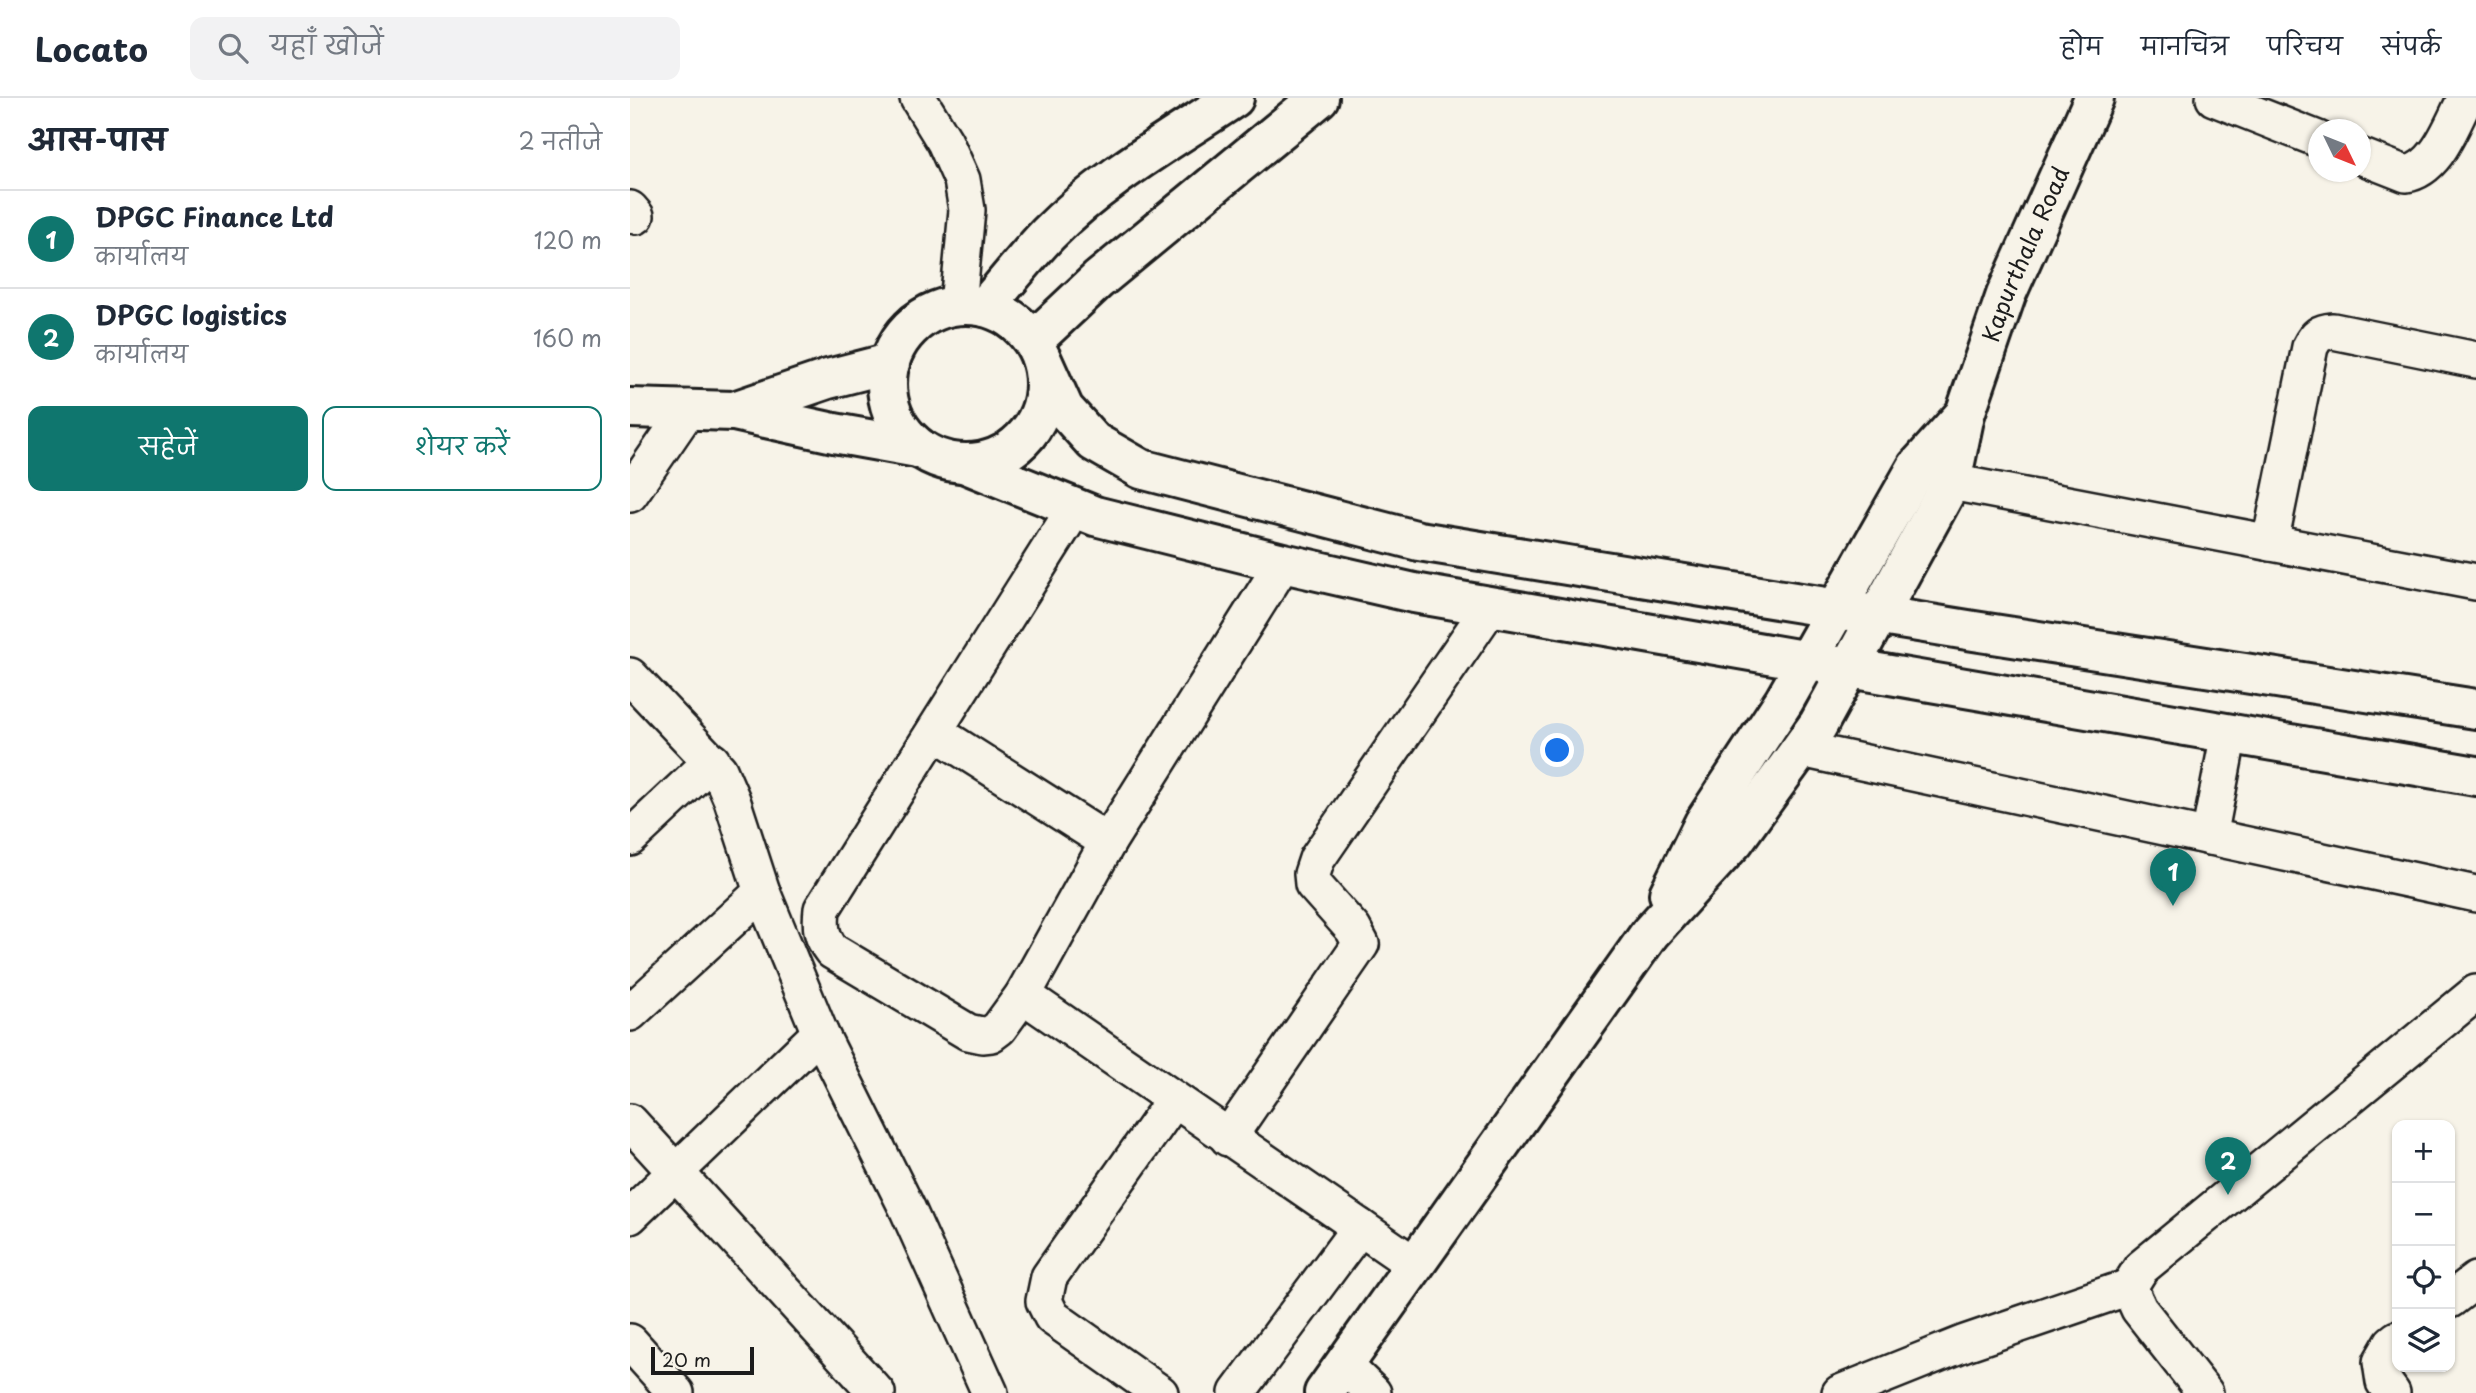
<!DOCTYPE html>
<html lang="hi">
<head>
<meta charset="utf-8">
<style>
	body { margin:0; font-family:"Playpen Sans","Playpen Sans Deva",sans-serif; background:#f2f2f3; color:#1f2937 }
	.controls { position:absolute; right:21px; bottom:21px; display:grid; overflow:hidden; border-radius:14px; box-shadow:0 2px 5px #0004 }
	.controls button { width:63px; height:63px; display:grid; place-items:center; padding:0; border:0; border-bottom:2px solid #e0e1e3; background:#fff; color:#1f2937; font:35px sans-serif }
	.compass { position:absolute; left:1678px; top:21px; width:63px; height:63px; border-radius:50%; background:#fff; box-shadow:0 2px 5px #0004; rotate:133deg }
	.scale { position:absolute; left:21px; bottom:18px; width:103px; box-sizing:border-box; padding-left:7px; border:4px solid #1c1c1c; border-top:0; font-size:19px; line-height:24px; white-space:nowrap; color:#1c1c1c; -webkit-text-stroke:5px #f7f3e8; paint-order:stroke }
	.you { position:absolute; left:928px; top:653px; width:24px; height:24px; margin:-18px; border:5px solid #fff; border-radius:50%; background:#1a73e8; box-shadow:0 0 0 10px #1a73e833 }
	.badge { display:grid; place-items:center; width:46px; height:46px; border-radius:50%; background:#0f766e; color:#fff; font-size:23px; font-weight:700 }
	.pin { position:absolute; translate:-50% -58px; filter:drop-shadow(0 2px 4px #0008) }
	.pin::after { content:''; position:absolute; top:37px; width:24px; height:21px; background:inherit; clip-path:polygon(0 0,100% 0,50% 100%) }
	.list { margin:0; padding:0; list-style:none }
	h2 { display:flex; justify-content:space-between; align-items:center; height:91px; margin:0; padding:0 28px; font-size:30px }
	h2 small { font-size:23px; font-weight:400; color:#747a83 }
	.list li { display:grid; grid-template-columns:46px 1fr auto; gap:21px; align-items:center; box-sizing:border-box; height:98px; padding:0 28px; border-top:2px solid #e0e1e3 }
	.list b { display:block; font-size:26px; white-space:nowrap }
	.list p { margin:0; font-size:23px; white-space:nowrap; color:#747a83 }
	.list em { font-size:23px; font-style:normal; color:#747a83 }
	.actions { display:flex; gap:14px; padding:21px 28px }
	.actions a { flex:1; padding:16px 0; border:2px solid #0f766e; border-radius:14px; text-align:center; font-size:24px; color:#0f766e }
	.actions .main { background:#0f766e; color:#fff }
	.icon { flex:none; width:38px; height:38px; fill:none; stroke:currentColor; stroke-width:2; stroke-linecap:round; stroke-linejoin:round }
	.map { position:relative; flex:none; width:1846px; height:1295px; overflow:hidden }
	header { display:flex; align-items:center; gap:42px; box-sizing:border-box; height:98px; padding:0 35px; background:#fff; border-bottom:2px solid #e0e1e3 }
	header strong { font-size:33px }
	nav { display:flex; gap:38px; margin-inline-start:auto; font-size:24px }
	.search { width:490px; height:63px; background:#f2f2f3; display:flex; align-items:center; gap:18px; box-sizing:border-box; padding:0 24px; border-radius:14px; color:#747a83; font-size:26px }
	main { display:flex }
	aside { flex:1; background:#fff }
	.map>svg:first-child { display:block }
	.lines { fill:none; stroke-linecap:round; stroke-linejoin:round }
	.minor-casing { stroke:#1c1c1c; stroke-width:40 }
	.major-casing { stroke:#1c1c1c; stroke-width:44 }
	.minor { stroke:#f7f3e8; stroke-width:35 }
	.major { stroke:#f7f3e8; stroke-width:38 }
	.labels { text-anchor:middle; stroke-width:5; stroke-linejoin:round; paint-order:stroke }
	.street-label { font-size:23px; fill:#1c1c1c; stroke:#f7f3e8 }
</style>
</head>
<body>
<header>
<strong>Locato</strong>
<div class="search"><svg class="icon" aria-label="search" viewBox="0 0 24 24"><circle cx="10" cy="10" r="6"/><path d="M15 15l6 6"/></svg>यहाँ खोजें</div>
<nav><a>होम</a><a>मानचित्र</a><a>परिचय</a><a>संपर्क</a></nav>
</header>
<main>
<aside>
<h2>आस-पास<small>2 नतीजे</small></h2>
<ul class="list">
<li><span class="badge">1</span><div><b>DPGC Finance Ltd</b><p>कार्यालय</p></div><em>120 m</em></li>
<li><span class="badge">2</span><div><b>DPGC logistics</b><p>कार्यालय</p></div><em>160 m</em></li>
</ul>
<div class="actions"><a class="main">सहेजें</a><a>शेयर करें</a></div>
</aside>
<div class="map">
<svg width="1846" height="1295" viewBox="0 0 1846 1295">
	<rect width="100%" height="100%" fill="#f7f3e8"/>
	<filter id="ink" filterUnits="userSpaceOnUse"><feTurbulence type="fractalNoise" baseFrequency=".0143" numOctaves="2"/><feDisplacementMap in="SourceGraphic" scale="14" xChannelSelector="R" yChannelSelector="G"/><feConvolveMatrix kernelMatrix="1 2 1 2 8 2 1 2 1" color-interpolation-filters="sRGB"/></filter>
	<g filter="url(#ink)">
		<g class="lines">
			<defs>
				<g id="minor">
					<polyline points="288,0 315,44 332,82 337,112 328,207"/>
					<polyline points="1584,0 1688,41"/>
					<path d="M1730 58 1776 76C1808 71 1822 25 1836 0"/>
					<polyline points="0,111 6,118"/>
					<polyline points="1321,384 1846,484"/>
					<polyline points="0,396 59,310"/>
					<path d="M445 410 192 811C190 829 191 839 202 853L338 934 352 937 361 936 369 930 393 897 478 744 653 465"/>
					<path d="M1640 445 1680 249C1686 237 1690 234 1703 233L1846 262"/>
					<polyline points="0,578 89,672 102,702 132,794 190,935 277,1110 360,1295"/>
					<polyline points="305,634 478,744"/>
					<polyline points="1171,651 1846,796"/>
					<polyline points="1579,739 1599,635"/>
					<polyline points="0,740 82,663"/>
					<polyline points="393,897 785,1167"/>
					<polyline points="0,915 132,794"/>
					<polyline points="0,1024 247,1295"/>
					<polyline points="598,1040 731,846 723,831 683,786 682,776 687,761 860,509"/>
					<polyline points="0,1118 190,935"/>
					<polyline points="1820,1202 1846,1182"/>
					<polyline points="0,1244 46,1295"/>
					<polyline points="714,1267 743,1295"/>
					<polyline points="530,1295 422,1219 414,1203 419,1179 544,1002"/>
					<polyline points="607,1295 730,1129"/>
					<polyline points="1210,1295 1335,1245 1499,1189"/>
					<polyline points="1575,1295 1509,1211 1499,1189 1511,1170 1846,895"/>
					<polyline points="1762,1295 1754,1284 1751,1264 1762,1245 1767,1241"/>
				</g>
				<g id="major">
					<circle cx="336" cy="286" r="79"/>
					<path d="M355 209C376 185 396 159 418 136 472 81 541 42 604 0"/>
					<polyline points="403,243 468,182 689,0"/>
					<polyline points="411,260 434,311 464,344 511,371 789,443 1344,533 1846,611"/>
					<polyline points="0,310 104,313 204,335 288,350"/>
					<polyline points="104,313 198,281 260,265"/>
					<polyline points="336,366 465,418 653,465 784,495 1846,678"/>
					<polyline points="1039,796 1074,725 1154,603 1287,369 1335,316"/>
					<path id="s1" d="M694 1295 1020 835 1104 743 1188 627 1321 384 1335 316 1376 197 1464 0"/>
				</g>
			</defs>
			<!-- minor casing -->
			<use href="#minor" class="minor-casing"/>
			<!-- major casing -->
			<use href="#major" class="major-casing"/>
			<!-- minor -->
			<use href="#minor" class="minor"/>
			<!-- major -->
			<use href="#major" class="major"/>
		</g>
	</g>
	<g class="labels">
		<!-- street labels -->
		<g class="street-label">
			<text dy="8" stroke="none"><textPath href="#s1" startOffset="1349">Kapurthala Road</textPath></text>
		</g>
	</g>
</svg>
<div class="controls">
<button>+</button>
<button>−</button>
<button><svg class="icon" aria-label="locate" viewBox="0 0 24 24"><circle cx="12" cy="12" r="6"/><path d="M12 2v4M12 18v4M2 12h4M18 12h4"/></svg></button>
<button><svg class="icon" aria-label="layers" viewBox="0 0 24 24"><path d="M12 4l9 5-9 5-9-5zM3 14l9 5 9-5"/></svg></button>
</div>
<svg class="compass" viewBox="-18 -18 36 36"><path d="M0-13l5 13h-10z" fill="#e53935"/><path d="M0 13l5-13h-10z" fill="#747a83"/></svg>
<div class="scale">20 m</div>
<div class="you"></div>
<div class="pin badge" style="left:1543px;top:808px">1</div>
<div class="pin badge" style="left:1598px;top:1097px">2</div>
</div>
</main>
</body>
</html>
